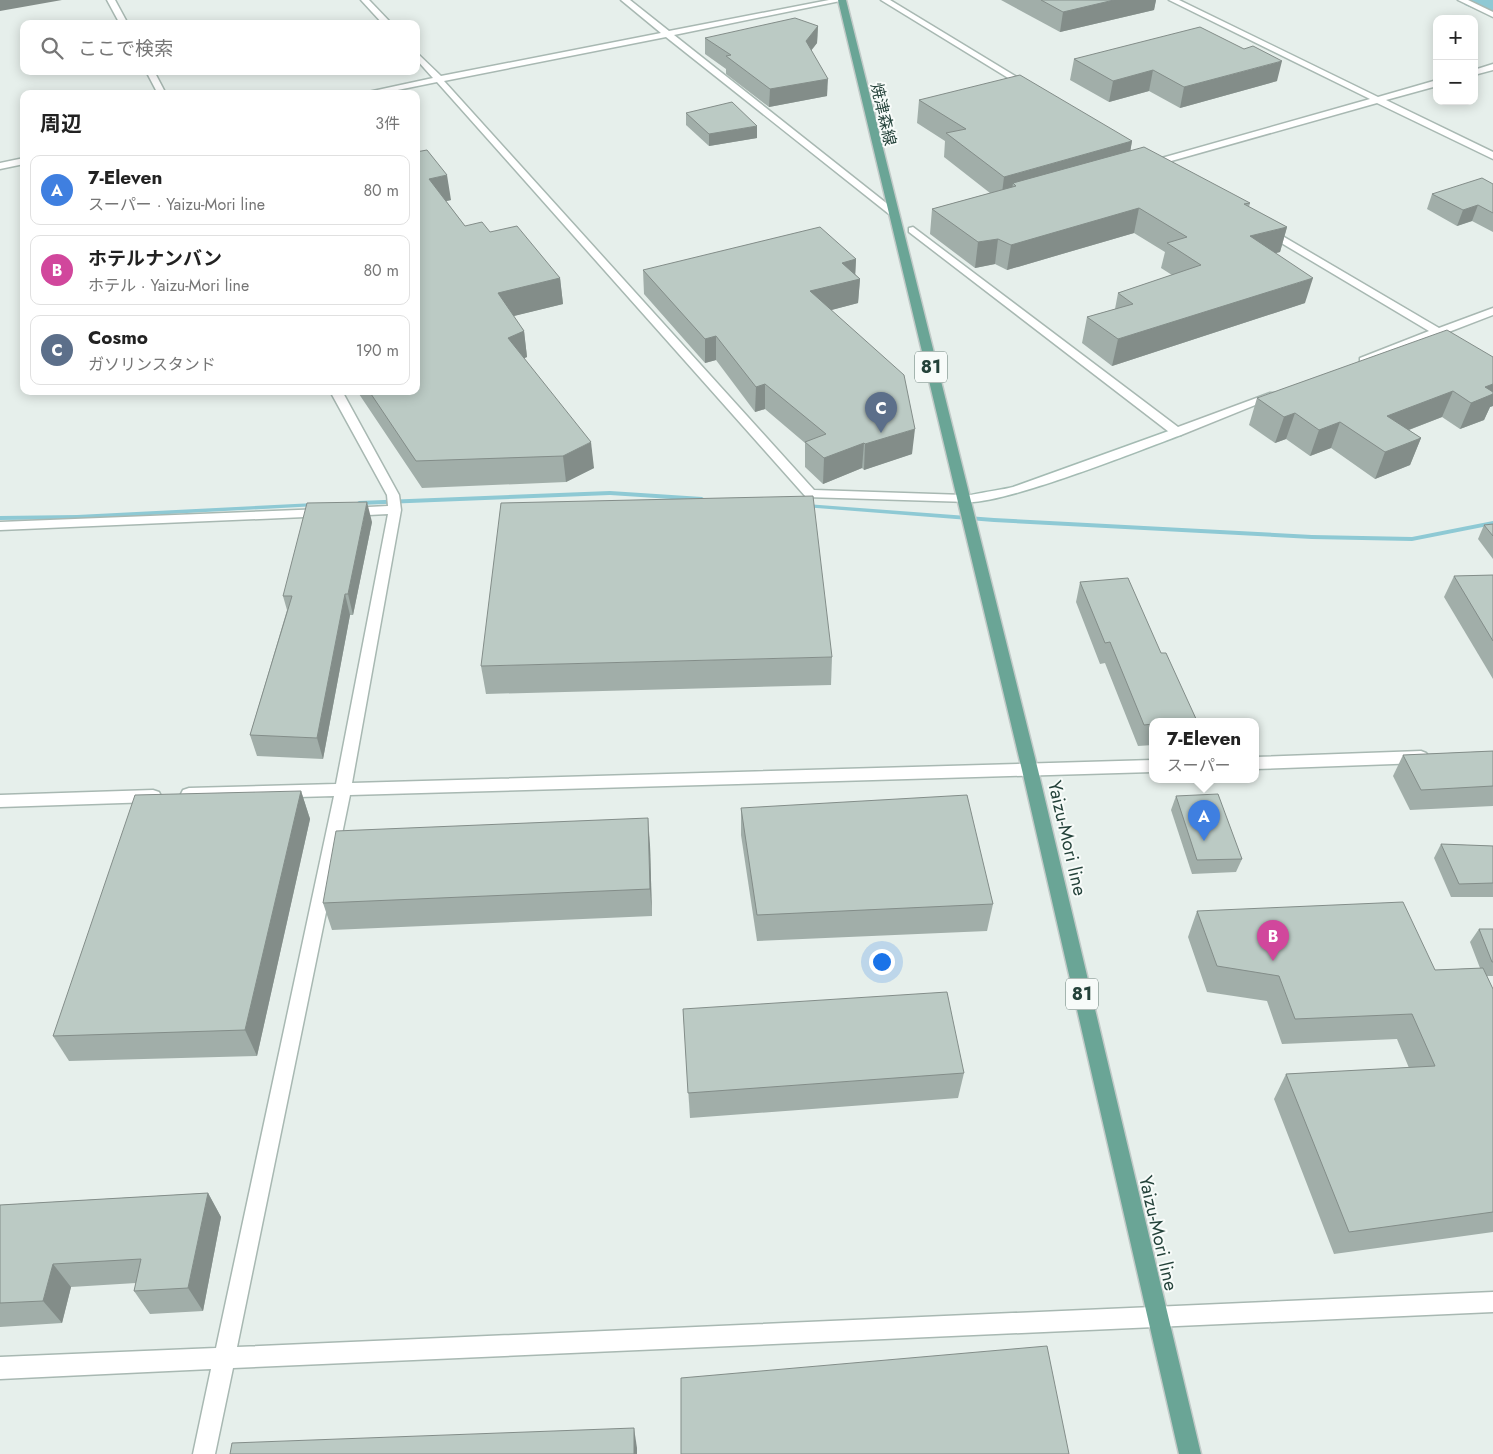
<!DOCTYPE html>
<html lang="ja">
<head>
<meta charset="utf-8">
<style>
	body { margin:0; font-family:Jost,"Noto Sans JP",sans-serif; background:#f2f2f2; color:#222 }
	.controls { position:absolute; right:15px; top:15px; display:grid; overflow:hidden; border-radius:10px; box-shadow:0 2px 12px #0003 }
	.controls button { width:45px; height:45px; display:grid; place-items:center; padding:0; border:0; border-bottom:1px solid #e0e0e0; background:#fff; color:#222; font:25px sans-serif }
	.you { position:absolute; left:881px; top:961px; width:18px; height:18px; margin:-12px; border:4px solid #fff; border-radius:50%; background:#1a73e8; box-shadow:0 0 0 8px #1a73e833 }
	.badge { display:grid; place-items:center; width:32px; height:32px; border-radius:50%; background:#804e3d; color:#fff; font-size:16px; font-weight:700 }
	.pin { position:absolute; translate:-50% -41px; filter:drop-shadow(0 1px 2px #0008) }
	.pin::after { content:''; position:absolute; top:26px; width:18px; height:15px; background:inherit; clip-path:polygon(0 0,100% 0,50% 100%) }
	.popup { position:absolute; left:1149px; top:718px; width:110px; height:65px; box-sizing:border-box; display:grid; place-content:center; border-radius:10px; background:#fff; filter:drop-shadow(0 1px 4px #0005); font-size:16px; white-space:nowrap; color:#767676 }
	.popup b { font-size:19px; color:#222 }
	.popup::after { content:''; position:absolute; left:50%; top:100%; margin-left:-10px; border:10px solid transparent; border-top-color:#fff }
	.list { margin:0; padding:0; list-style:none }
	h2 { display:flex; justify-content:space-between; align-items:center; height:65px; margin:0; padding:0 20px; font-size:21px }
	h2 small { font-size:16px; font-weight:400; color:#767676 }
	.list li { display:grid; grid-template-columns:32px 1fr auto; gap:15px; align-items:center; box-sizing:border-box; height:70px; margin:0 10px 10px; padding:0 10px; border:1px solid #e0e0e0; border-radius:10px }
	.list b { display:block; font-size:19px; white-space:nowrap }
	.list p { margin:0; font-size:16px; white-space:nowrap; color:#767676 }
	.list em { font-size:16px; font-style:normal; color:#767676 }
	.icon { flex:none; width:28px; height:28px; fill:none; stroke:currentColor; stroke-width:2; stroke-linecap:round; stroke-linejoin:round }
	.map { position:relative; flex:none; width:1493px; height:1454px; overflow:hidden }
	.search { position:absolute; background:#fff; box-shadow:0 2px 12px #0003; left:20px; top:20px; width:400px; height:55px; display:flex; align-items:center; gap:12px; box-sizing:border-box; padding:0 18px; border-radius:10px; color:#767676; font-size:19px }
	.panel { position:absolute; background:#fff; box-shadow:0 2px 12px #0003; left:20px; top:90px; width:400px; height:305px; border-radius:10px }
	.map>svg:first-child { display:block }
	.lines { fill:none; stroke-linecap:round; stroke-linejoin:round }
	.stream { fill:#8ec9d4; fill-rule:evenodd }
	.river { fill:#8ec9d4; fill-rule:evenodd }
	.street-casing { stroke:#a8b8b2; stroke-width:3 }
	.secondary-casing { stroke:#a4bbb3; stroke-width:3 }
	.primary-casing { stroke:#c2cac8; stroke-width:3 }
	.street { fill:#fff; fill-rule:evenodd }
	.secondary { fill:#fff; fill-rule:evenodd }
	.primary { fill:#6aa596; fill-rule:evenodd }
	.wall { fill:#a1aea9 }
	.shaded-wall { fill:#838d89 }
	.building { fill:#bbcac4; stroke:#838d89 }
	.labels { text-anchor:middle; stroke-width:4; stroke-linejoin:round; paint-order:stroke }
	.far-street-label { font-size:16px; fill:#24423a; stroke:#f7fbf9 }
	.shield { fill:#f7fbf9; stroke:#637a73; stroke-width:1 }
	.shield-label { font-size:18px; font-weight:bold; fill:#24423a }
	.street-label { font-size:19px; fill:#24423a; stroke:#f7fbf9 }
</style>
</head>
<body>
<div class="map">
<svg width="1493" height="1454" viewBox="0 0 1493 1454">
	<rect width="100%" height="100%" fill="#e6efeb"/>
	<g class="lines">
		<!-- stream -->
		<g class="stream">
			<polygon points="610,491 702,497 705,499 702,501 610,495 359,505 356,503 359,501"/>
			<polygon points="315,503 317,504 317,506 77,519 0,520 0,516 77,515"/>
			<polygon points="806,504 994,518 1312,535 1412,537 1493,521 1493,525 1412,541 1312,539 994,522 804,507 804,505"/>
		</g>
		<!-- river -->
		<polygon class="river" points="1461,0 1493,0 1493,17 1465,5"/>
		<defs>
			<g id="street">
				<polygon points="107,0 115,0 128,24 120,24"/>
				<polygon points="361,0 369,0 392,24 383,24"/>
				<polygon points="621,0 630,0 669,31 829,0 845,0 674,35 895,210 895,214 889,214 666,37 444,81 814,490 964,495 969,496 970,499 969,502 806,497 437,82 378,94 359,94 433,78 416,59 416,52 441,76 661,33"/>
				<polygon points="881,0 890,0 1033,87 1026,89"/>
				<polygon points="1169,0 1179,0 1378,97 1437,80 1437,86 1386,100 1493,152 1493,159 1377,103 1150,167 1144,167 1144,163 1370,99"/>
				<polygon points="1458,0 1468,0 1493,12 1493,17"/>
				<polygon points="1493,64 1493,70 1474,75 1474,70"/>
				<polygon points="146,71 154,71 166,94 158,94"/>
				<polygon points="24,158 24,164 0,169 0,163"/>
				<polygon points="913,227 1178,427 1270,393 1278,393 1280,395 1181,435 1173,435 909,232 909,228"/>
				<polygon points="1267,227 1439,328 1493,308 1493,315 1446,333 1460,341 1460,345 1452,345 1437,336 1368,362 1360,362 1360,358 1429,331 1263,232 1263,228"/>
				<polygon points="330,391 342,391 399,495 401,510 352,783 1153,760 1153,772 350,795 237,1347 1493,1292 1493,1312 233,1368 215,1454 193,1454 211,1369 0,1379 0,1357 216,1348 334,796 189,800 183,798 181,794 183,790 189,788 336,784 388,514 349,516 343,512 349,508 388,506 387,495"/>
				<polygon points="323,509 328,510 329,513 328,516 0,530 0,522"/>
				<polygon points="1421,751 1426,753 1429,757 1426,761 1421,763 1255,769 1255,757"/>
				<polygon points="153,790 159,792 161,796 159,800 153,802 0,807 0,795"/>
			</g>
			<path id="secondary" d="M1177 428 1181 429 1183 432 1181 435C1153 445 973 518 958 499 961 495 1003 490 1013 487Z"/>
			<polygon id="primary" points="838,0 846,0 1038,770 1201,1454 1179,1454 1022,770"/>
		</defs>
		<!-- street casing -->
		<use href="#street" class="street-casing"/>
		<!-- secondary casing -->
		<use href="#secondary" class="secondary-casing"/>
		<!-- primary casing -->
		<use href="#primary" class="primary-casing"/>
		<!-- street -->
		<use href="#street" class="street"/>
		<!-- secondary -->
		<use href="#secondary" class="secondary"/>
		<!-- primary -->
		<use href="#primary" class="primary"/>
	</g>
	<!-- wall -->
	<g class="wall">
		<polygon points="1001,0 1156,0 1154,10 1060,32"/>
		<polygon points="818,26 817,43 811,51 827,96 769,107 726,74 726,69 705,54 705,38"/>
		<polygon points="1074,59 1277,81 1180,108 1149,91 1109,102 1070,80"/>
		<polygon points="919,100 1132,141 1130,151 1250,203 1249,207 1287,227 1280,252 1275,253 1305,303 1112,366 1082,343 1087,317 1115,309 1118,293 1172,275 1161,268 1165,252 1134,233 1007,270 995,264 975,268 930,234 932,209 990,193 944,157 945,141 917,123"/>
		<polygon points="686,113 757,138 709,146 686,125"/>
		<polygon points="416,152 451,200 446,201 465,226 490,232 560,278 563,304 513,316 524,331 527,357 524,358 594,468 566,482 422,488 357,391 416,391"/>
		<polygon points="1493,184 1493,232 1472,221 1457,226 1427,209 1432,194"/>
		<polygon points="856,259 855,274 860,279 858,303 831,310 912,454 864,470 862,468 823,484 805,467 805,443 765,409 755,412 716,360 705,363 644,294 643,270"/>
		<polygon points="1493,357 1493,406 1490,407 1484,420 1460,429 1442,417 1409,430 1421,438 1410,465 1375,479 1331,448 1310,456 1286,439 1275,443 1249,425 1257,398"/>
		<polygon points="372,522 353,615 350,615 323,759 257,756 250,735 287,610 283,596"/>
		<polygon points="1493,524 1493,559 1478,539 1484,525"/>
		<polygon points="1493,575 1493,679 1444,597 1454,576"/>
		<polygon points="1080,582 1161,653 1197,721 1196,722 1153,722 1153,745 1138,746 1105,663 1100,664 1076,602"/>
		<polygon points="832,657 831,685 486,694 481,666"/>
		<polygon points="1493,751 1493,806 1410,810 1393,776 1403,755"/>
		<polygon points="301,791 310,819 257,1056 69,1061 53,1036"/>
		<polygon points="1176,796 1242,859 1236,872 1192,874 1171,810"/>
		<polygon points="741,808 993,904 987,931 757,941 741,835"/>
		<polygon points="1441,844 1493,846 1493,897 1451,897 1434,858"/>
		<polygon points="650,845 652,916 332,930 323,903"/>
		<polygon points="1197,911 1435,970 1480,968 1470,942 1479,929 1493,929 1493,976 1487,976 1493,989 1493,1232 1334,1254 1274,1099 1286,1074 1409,1068 1397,1039 1282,1044 1267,1001 1207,992 1188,937"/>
		<polygon points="683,1009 964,1073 958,1098 690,1118"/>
		<polygon points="208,1193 221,1217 203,1311 150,1314 134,1291 136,1283 71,1287 62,1323 0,1327 0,1205"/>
	</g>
	<!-- shaded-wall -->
	<g class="shaded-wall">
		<polygon points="0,0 62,0 0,11"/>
		<polygon points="1114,0 1156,0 1154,10 1060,32 1063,12"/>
		<polygon points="818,26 817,43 805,58 806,41"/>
		<polygon points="1282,61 1277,81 1180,108 1184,87"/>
		<polygon points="1153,70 1149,91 1109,102 1113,81"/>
		<polygon points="828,79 827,96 769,107 770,89"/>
		<polygon points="757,126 757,138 709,146 709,134"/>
		<polygon points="1132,141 1128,165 1016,186 1013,183 1011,198 1001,201 1004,177"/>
		<polygon points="447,175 451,200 433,204 429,179"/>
		<polygon points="1478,205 1472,221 1457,226 1463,210"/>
		<polygon points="1139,208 1134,233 1007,270 1011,245"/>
		<polygon points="1287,227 1280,252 1243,261 1250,236"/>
		<polygon points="998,239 995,264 975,268 978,242"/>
		<polygon points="856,259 855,280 860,279 858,303 809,316 810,291 842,263"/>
		<polygon points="560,278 563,304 502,319 498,293"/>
		<polygon points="1313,278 1305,303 1112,366 1118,339"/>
		<polygon points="524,331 527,357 511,364 508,338"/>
		<polygon points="716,336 716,360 705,363 705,339"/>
		<polygon points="765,384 765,409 755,412 756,387"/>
		<polygon points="1493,384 1493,406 1490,407 1484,420 1460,429 1471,403 1485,387"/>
		<polygon points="1453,391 1442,417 1377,442 1387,416"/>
		<polygon points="1295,413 1286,439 1275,443 1284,417"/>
		<polygon points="1340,422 1331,448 1310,456 1319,430"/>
		<polygon points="915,429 912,454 864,470 865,444"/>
		<polygon points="1421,438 1410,465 1375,479 1385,452"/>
		<polygon points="591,442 594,468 566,482 563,456"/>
		<polygon points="864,443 862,468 823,484 824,458"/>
		<polygon points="367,502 372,522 353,615 348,594"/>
		<polygon points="345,594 350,615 323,759 317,738"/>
		<polygon points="301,791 310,819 257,1056 245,1030"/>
		<polygon points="648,818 650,845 652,916 650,889"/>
		<polygon points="208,1193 221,1217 203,1311 188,1288"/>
		<polygon points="53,1264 71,1287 62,1323 43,1301"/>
		<polygon points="634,1428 637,1448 637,1454 634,1454"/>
	</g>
	<!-- building -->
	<g class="building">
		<polygon points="1041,0 1114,0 1063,12"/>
		<polygon points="795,18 818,26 806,41 828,79 770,89 726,56 731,55 705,38"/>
		<polygon points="1200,27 1244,49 1253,46 1282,61 1184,87 1153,70 1113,81 1074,59"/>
		<polygon points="1020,75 1132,141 1004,177 946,133 966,129 919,100"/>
		<polygon points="732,102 757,126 709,134 686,113"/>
		<polygon points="1144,147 1250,203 1244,204 1287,227 1250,236 1313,278 1118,339 1087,317 1133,304 1118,293 1201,265 1167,243 1187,237 1139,208 1011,245 998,239 978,242 932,209 1016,186 1013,183"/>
		<polygon points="427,150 447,175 429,179 465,226 482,222 490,232 517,226 560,278 498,293 524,331 508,338 591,442 563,456 416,461 369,391 416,391 416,152"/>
		<polygon points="1482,178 1493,184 1493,213 1478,205 1463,210 1432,194"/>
		<polygon points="820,227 856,259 842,263 860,279 810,291 904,375 915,429 865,444 864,443 824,458 805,442 826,434 765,384 756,387 716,336 705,339 643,270"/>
		<polygon points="1447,330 1493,357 1493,384 1485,387 1493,392 1493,394 1471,403 1453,391 1387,416 1421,438 1385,452 1340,422 1319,430 1295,413 1284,417 1257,398"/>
		<polygon points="813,496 832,657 481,666 501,503"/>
		<polygon points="367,502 348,594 345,594 317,738 250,735 292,596 283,596 307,503"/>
		<polygon points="1493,524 1493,536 1484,525"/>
		<polygon points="1493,575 1493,641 1454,576"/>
		<polygon points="1128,578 1161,653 1166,653 1197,721 1179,722 1153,722 1153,724 1144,725 1110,642 1105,643 1080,582"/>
		<polygon points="1493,751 1493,786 1421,790 1403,755"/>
		<polygon points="301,791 245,1030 53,1036 135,795"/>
		<polygon points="1218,794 1242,859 1197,860 1176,796"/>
		<polygon points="967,795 993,904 757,915 741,808"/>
		<polygon points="648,818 650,889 323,903 336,831"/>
		<polygon points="1441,844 1493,846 1493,883 1459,884"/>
		<polygon points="1403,902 1435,970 1483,968 1493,989 1493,1212 1349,1232 1286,1074 1435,1066 1412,1014 1295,1019 1279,976 1217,966 1197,911"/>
		<polygon points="1479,929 1493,929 1493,962 1492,962"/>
		<polygon points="947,992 964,1073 688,1093 683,1009"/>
		<polygon points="208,1193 188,1288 134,1291 141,1259 53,1264 43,1301 0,1303 0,1205"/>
		<polygon points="1047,1346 1069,1454 681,1454 681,1378"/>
		<polygon points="634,1428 634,1454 230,1454 232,1443"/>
	</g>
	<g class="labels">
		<!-- far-street labels -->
		<g class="far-street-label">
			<text transform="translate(884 114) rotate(77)" y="6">焼津森線</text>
		</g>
		<!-- shield labels -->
		<g class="shield">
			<rect x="915" y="351.5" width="32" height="31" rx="4"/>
			<rect x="1066" y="978.5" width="32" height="31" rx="4"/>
		</g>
		<g class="shield-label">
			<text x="931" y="373">81</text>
			<text x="1082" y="1000">81</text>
		</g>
		<!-- street labels -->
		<g class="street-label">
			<text transform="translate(1068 838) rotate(77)" y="7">Yaizu-Mori line</text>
			<text transform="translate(1159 1233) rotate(77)" y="7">Yaizu-Mori line</text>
		</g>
	</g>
</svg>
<div class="controls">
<button>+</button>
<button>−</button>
</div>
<div class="you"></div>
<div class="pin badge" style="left:1204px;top:841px;background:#3f7fe0">A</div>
<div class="popup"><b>7-Eleven</b>スーパー</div>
<div class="pin badge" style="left:1273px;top:961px;background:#d1479c">B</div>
<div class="pin badge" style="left:881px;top:433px;background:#5c6f8a">C</div>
<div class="search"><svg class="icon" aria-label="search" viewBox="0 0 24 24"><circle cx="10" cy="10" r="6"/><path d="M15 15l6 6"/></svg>ここで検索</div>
<section class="panel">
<h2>周辺<small>3件</small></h2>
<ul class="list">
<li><span class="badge" style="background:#3f7fe0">A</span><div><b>7-Eleven</b><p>スーパー · Yaizu-Mori line</p></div><em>80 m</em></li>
<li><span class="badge" style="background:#d1479c">B</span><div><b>ホテルナンバン</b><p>ホテル · Yaizu-Mori line</p></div><em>80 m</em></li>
<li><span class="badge" style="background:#5c6f8a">C</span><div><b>Cosmo</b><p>ガソリンスタンド</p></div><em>190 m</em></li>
</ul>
</section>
</div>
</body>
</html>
